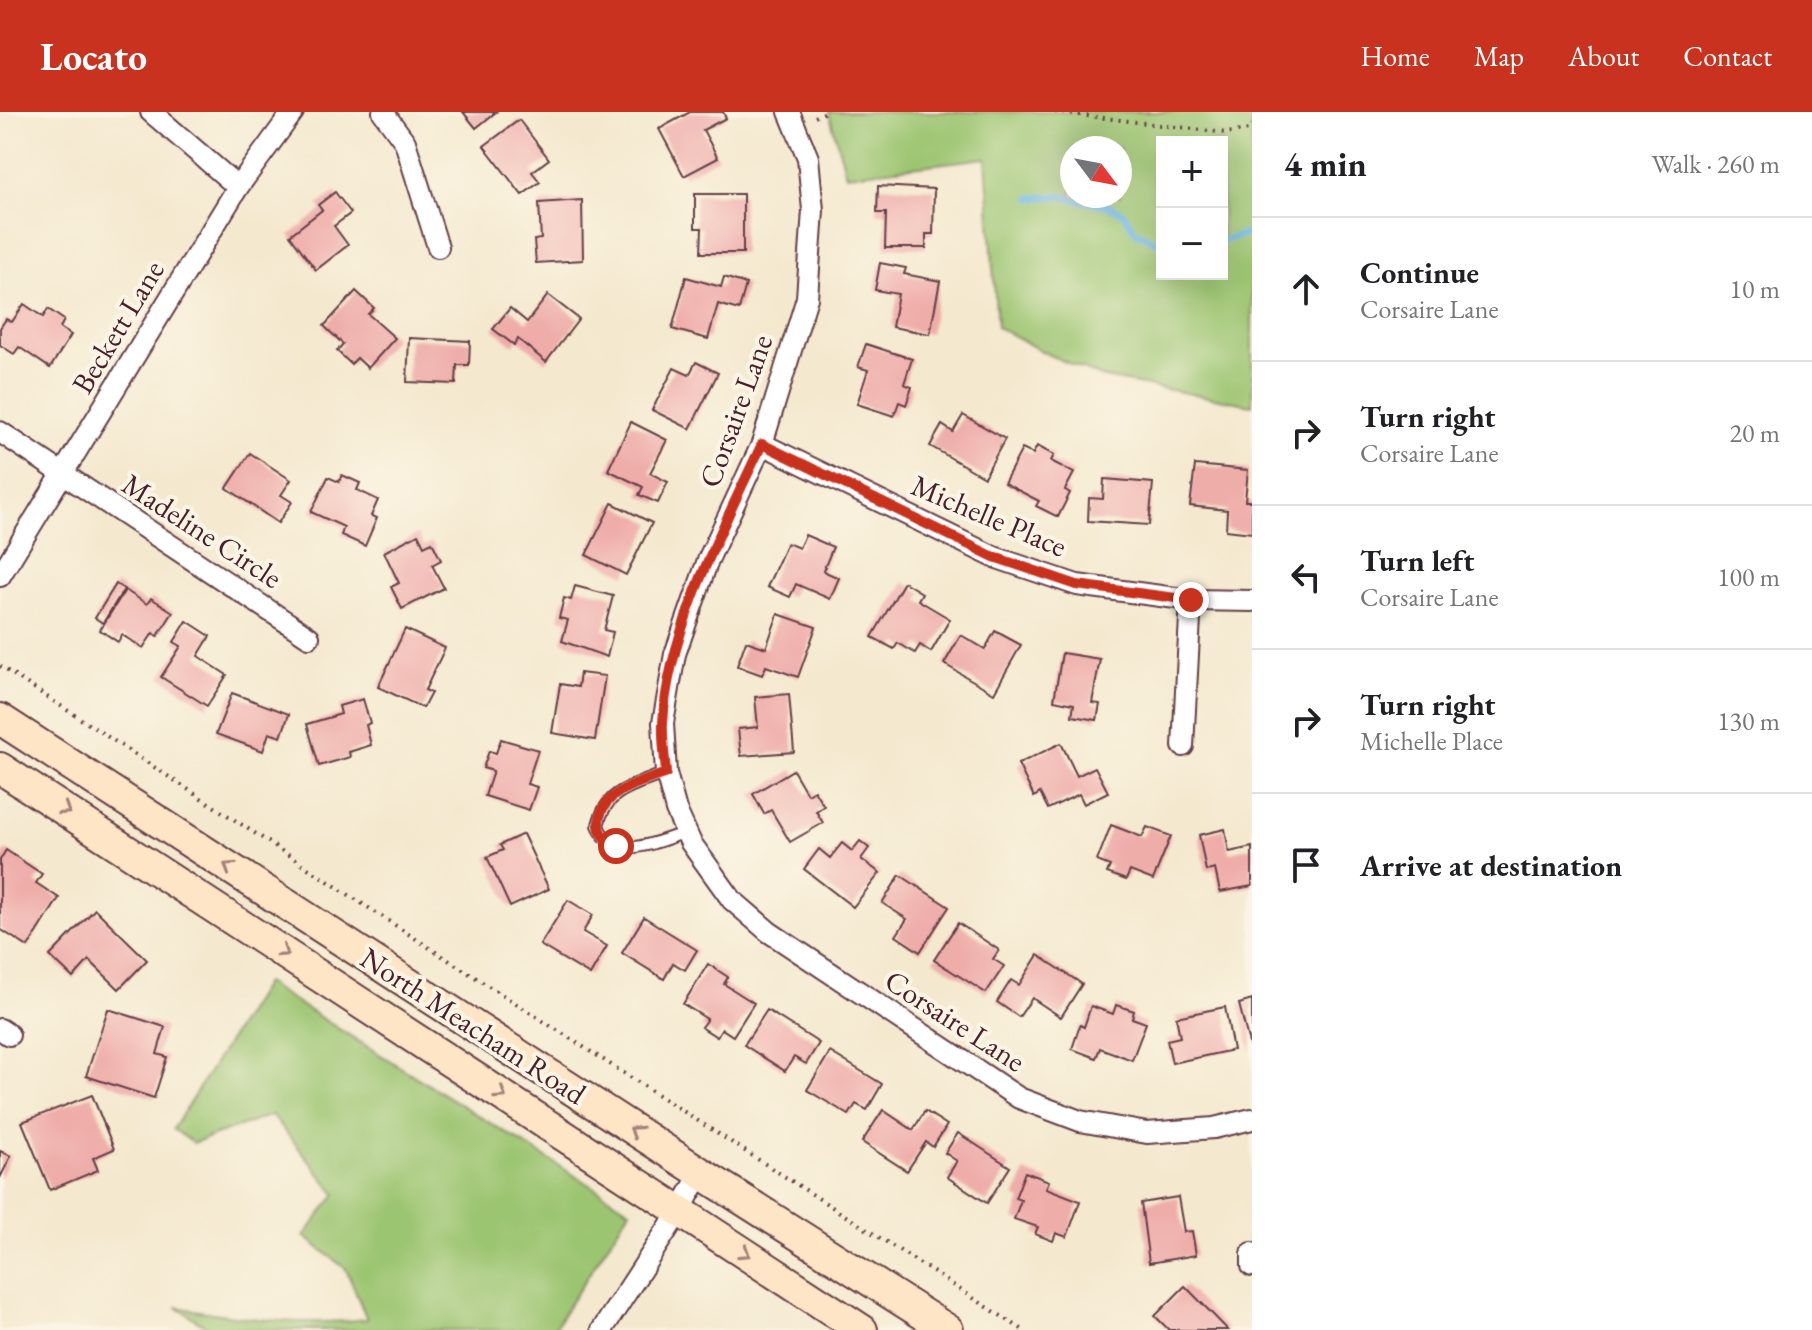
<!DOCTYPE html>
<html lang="en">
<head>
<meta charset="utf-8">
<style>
	body { margin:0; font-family:"EB Garamond",serif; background:#f2f2f2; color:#202124 }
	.controls { position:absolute; right:24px; top:24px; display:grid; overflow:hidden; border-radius:0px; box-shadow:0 8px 32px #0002 }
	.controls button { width:72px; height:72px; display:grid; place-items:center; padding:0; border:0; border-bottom:2px solid #e0e0e0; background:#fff; color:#202124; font:40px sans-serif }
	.compass { position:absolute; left:1060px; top:24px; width:72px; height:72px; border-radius:50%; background:#fff; box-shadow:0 8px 32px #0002; rotate:122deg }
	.stop { position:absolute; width:24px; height:24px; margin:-18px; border:6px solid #c8321e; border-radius:50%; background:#fff }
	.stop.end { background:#c8321e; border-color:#fff; box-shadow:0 2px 8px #0008 }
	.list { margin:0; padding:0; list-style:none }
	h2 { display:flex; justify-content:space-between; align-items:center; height:104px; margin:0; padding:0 32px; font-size:34px }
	h2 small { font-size:26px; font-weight:400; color:#757577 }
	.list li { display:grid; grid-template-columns:52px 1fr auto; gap:24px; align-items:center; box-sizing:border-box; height:144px; padding:0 32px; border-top:2px solid #e0e0e0 }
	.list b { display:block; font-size:30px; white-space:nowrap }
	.list p { margin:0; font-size:26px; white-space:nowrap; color:#757577 }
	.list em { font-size:26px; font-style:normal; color:#757577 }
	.icon { flex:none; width:44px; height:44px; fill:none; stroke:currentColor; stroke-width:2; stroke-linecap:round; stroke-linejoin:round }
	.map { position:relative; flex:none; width:1252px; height:1218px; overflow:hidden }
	header { display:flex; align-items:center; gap:48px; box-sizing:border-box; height:112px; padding:0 40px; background:#c8321e; color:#fff }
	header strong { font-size:38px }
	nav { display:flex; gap:44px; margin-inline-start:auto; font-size:28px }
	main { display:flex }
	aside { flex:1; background:#fff }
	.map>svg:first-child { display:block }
	.green { fill:#9cc571; stroke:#73724e; stroke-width:2; fill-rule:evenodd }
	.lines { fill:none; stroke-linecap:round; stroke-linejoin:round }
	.stream { stroke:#6ab6e3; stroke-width:7 }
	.building { fill:#efadaa }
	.lane-casing { stroke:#643d44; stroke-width:14 }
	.street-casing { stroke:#643d44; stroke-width:24 }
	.secondary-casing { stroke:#643d44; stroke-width:34 }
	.path { stroke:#643d44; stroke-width:4; stroke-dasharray:2 6; stroke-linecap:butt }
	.lane { stroke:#fff; stroke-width:10 }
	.street { stroke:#fff; stroke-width:20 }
	.secondary { stroke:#fde5c5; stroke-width:30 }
	.oneway { stroke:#a48278 }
	.route { stroke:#c8321e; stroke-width:10 }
	.labels { text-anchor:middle; stroke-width:8; stroke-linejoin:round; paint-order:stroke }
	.street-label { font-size:30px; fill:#4a1f2b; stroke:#fcf5e5 }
</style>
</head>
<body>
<header>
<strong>Locato</strong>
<nav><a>Home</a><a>Map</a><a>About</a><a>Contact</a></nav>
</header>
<main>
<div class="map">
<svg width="1252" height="1218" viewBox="0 0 1252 1218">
	<rect width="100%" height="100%" fill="#fcf5e5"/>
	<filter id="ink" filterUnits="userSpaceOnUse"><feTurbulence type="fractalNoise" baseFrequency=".0125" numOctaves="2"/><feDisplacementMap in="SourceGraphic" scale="16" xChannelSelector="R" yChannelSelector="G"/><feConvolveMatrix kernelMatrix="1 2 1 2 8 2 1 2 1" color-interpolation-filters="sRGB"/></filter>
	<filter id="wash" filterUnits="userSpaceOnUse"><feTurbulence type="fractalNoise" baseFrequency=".006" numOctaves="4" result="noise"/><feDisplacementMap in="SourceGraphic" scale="32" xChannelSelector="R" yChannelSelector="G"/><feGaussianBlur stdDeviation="1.8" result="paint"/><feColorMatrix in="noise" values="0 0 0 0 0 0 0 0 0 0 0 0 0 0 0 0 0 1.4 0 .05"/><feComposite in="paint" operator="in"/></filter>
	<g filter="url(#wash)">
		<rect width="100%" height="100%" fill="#f4e9cf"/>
		<!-- green -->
		<g class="green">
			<path d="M829 0H1252V293L1104 266 1049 243 997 215 986 46 846 63ZM1162 30H1222V162H1162ZM1072 36H1120V84H1072Z"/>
			<path d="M265 871 630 1098 553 1218H212L176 1195C239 1206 303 1215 367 1207L346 1157 304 1124 336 1082 272 1003 193 1031 173 1017Z"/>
		</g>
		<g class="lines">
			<!-- stream -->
			<g class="stream">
				<polyline points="1031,86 1059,84 1108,94 1123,101 1136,120 1162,133"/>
				<polyline points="1222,129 1252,120"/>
			</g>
		</g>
		<g id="blocks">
			<!-- building -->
			<g class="building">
				<polygon points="463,0 496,0 476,16"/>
				<polygon points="690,0 723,0 726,6 703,18 718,46 684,64 659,17"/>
				<polygon points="519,8 549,47 532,60 540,70 522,83 484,34"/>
				<polygon points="878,74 934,77 933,122 926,122 926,136 885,136 886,101 877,101"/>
				<polygon points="335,80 351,101 334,114 348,133 316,158 290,123 322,98 318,93"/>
				<polygon points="695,82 743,82 743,141 701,141 702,116 695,116"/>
				<polygon points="582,88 583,148 536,151 534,128 541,127 539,91"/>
				<polygon points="880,151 906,156 904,162 940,169 930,222 892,215 898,182 875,178"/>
				<polygon points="686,165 721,175 724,165 746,172 739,198 718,192 708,227 672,217"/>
				<polygon points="356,179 374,196 368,202 395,226 368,256 357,246 351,252 337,239 343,232 324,214"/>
				<polygon points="548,183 579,207 546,250 518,227 514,233 493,217 510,196 527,210"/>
				<polygon points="24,192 43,205 48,197 64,208 60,216 71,223 50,256 19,235 14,242 0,233 0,216 6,207 12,210"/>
				<polygon points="409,226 470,229 469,253 457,253 456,272 407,270"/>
				<polygon points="866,232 912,247 904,272 912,275 906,293 899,290 894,304 857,292 868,258 858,255"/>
				<polygon points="696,250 718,261 690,317 652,298 674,256 689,263"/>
				<polygon points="963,303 1005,327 984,365 930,334 942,313 953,320"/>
				<polygon points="631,310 667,328 650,361 668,370 658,391 639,383 643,375 608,358"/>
				<polygon points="1037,334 1054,343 1051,349 1074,361 1065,378 1070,381 1058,405 1036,394 1039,389 1004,371 1022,337 1033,342"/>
				<polygon points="250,341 291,368 281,383 292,390 278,411 227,376"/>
				<polygon points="1195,353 1248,358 1245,389 1252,389 1252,421 1226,418 1227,398 1190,394"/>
				<polygon points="342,363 360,371 357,378 378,388 371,404 377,406 365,434 341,423 344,415 311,400 328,365 339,370"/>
				<polygon points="1104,367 1153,371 1149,413 1088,409 1089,386 1103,387"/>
				<polygon points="612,391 652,411 626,463 586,443"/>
				<polygon points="418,422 424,434 432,430 441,448 432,453 444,476 402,497 391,475 399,471 384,440"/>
				<polygon points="805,423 833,435 823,459 839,466 830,487 796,472 790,485 767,475 787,431 799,436"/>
				<polygon points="904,470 922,481 918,488 950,507 931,540 920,533 915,541 898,531 894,537 872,525"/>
				<polygon points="116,472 124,477 103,511 95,506"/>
				<polygon points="575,474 613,484 604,518 613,520 607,545 562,529 568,508 559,506 564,486 571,488"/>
				<polygon points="125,478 147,492 151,486 173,500 158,524 153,521 143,536 122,523 118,530 100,518"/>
				<polygon points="778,502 816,515 798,565 766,554 762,563 737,554 746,529 766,536"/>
				<polygon points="187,509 210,524 198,544 227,563 207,594 161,565 181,534 174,530"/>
				<polygon points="405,517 445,536 425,578 431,581 423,596 378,575"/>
				<polygon points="995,519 1021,533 994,581 944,552 961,523 985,537"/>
				<polygon points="1062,541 1100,547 1092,591 1100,592 1097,608 1072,604 1074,592 1054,588"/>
				<polygon points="580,561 605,564 595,628 552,621 560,572 578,575"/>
				<polygon points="232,581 289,602 281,625 269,621 263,639 216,622"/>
				<polygon points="789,582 794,640 741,644 738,617 758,615 755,585"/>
				<polygon points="363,587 370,611 366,613 371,633 349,640 350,645 319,654 307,612 341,602 339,594"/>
				<polygon points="501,627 538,638 527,672 537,675 529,698 485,684 493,659 483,656 489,639 496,641"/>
				<polygon points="1061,631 1077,664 1095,655 1108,680 1084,692 1079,682 1048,697 1040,681 1034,685 1018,652"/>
				<polygon points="793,658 807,682 814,678 824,694 816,699 823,711 790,730 771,698 764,702 753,682"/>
				<polygon points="1111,713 1142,725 1147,715 1171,724 1153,768 1130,759 1126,768 1107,761 1110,754 1097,749"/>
				<polygon points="1225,717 1229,740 1252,735 1252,774 1220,780 1215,757 1206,759 1199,723"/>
				<polygon points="523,722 549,777 510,795 487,745 503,738 500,733"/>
				<polygon points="860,729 869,736 861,747 880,761 853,795 804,757 819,737 830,746 842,731 852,739"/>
				<polygon points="6,738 42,762 36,771 59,786 28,835 0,817 0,748"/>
				<polygon points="900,763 949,795 920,840 896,824 907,807 882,791"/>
				<polygon points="568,788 593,803 583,820 607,834 590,863 540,833"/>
				<polygon points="95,797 147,848 119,877 89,848 73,866 50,844"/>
				<polygon points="644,805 697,838 685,858 673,851 664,867 622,841"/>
				<polygon points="958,811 999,838 993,847 1004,854 986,881 934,848"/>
				<polygon points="1038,843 1082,872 1061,905 1032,886 1019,905 997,890 1011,868 1019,873"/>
				<polygon points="708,852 728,865 724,872 754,891 733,924 722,917 717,925 701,915 707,907 683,892"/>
				<polygon points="1252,888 1252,939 1251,939 1239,892"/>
				<polygon points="1116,893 1134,899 1132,906 1146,911 1132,948 1100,936 1096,946 1072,937 1080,913 1084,915 1091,894 1113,902"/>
				<polygon points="1225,895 1233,938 1172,951 1167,928 1180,925 1176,905"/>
				<polygon points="108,897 165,915 157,942 167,945 154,986 86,964"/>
				<polygon points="767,898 819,931 806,952 794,945 785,959 744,933"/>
				<polygon points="830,940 882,972 867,998 856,992 849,1003 807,978"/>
				<polygon points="92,983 114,1037 93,1046 98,1058 50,1078 22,1010"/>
				<polygon points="883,998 913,1018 925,999 947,1013 933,1035 926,1030 907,1059 862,1030"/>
				<polygon points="958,1021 1010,1055 987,1091 947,1065 957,1049 945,1041"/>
				<polygon points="0,1039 11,1044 0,1066"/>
				<polygon points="1025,1060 1049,1069 1046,1076 1080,1089 1067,1125 1056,1121 1053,1129 1035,1122 1038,1115 1014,1107 1021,1088 1015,1086"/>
				<polygon points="1178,1085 1184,1120 1192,1119 1196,1143 1149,1151 1141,1091"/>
				<polygon points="1185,1174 1228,1218 1169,1218 1155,1204"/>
			</g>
		</g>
	</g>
	<g filter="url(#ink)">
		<use href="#blocks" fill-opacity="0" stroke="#643d44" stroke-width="2"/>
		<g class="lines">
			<defs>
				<path id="lane" d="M666 661C634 674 607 676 598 713 612 753 658 729 687 720"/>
				<g id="street">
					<polyline points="151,0 238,75"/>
					<polyline points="383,0 405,30 438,135"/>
					<polyline points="789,0 808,46 813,98 807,186 762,332 708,448 675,542 663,611 666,661 676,698 691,731 732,788 769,820 1019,986 1080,1009 1147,1021 1214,1016 1252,1007"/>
					<polyline points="0,320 309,525"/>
					<polyline points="762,332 994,445 1077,473 1191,488 1252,489"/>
					<polyline points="0,464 238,75 293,0"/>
					<polyline points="1183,634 1191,488"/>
					<polyline points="0,917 9,923"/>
					<polyline points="1252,1141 1252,1154"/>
					<polyline points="602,1218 680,1098 701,1061"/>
				</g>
				<g id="secondary">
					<polyline points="0,607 701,1061 948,1218"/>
					<polyline points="0,656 862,1218"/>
				</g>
			</defs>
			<!-- lane casing -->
			<use href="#lane" class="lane-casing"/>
			<!-- street casing -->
			<use href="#street" class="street-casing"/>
			<!-- secondary casing -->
			<use href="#secondary" class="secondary-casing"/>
			<!-- path -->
			<g class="path">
				<polyline points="1055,0 1226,21 1249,18 1252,14"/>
				<polyline points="815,5 826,0"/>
				<polyline points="0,554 439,842 1023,1218"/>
			</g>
			<!-- lane -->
			<use href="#lane" class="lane"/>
			<!-- street -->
			<use href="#street" class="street"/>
			<!-- secondary -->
			<use href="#secondary" class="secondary"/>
		</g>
		<!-- one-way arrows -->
		<defs><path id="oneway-chevron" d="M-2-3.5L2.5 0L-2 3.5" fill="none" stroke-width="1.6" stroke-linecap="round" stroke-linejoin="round" transform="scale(2)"/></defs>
		<g class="oneway">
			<use href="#oneway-chevron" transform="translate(65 698) rotate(33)"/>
			<use href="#oneway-chevron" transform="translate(229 755) rotate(-147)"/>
			<use href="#oneway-chevron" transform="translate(283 840) rotate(33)"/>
			<use href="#oneway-chevron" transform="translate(501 982) rotate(33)"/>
			<use href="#oneway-chevron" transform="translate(635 1019) rotate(-147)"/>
			<use href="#oneway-chevron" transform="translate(745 1141) rotate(33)"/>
		</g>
	</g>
	<g class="lines" filter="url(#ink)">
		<!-- route -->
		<path class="route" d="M616 734C604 727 596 719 600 705 606 677 643 670 666 661 665 645 662 627 663 611 668 519 723 415 762 332L994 445 1077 473 1191 488"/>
	</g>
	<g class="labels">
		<!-- street labels -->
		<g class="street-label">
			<text transform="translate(118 215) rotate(-59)" y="10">Beckett Lane</text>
			<text transform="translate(736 299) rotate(-70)" y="10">Corsaire Lane</text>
			<text transform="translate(989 404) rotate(23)" y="10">Michelle Place</text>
			<text transform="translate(202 419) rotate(33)" y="10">Madeline Circle</text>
			<text transform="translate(955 909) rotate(33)" y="10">Corsaire Lane</text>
			<text transform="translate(473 914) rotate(33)" y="10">North Meacham Road</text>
		</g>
	</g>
</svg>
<div class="controls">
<button>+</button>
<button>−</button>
</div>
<svg class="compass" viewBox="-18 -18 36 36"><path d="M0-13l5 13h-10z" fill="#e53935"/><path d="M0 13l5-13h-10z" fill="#757577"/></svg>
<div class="stop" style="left:616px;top:734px"></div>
<div class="stop end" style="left:1191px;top:488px"></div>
</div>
<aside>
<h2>4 min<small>Walk · 260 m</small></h2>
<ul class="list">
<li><svg class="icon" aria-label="ahead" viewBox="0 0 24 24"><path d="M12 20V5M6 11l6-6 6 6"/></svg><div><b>Continue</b><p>Corsaire Lane</p></div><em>10 m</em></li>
<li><svg class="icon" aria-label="right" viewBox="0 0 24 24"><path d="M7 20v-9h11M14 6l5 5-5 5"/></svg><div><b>Turn right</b><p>Corsaire Lane</p></div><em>20 m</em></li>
<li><svg class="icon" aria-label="left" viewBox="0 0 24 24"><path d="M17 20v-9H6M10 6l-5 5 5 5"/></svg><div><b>Turn left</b><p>Corsaire Lane</p></div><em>100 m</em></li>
<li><svg class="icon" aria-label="right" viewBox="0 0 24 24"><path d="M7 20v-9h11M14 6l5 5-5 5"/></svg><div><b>Turn right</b><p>Michelle Place</p></div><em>130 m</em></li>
<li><svg class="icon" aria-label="arrive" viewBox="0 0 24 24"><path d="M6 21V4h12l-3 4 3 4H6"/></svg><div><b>Arrive at destination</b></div></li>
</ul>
</aside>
</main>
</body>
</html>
